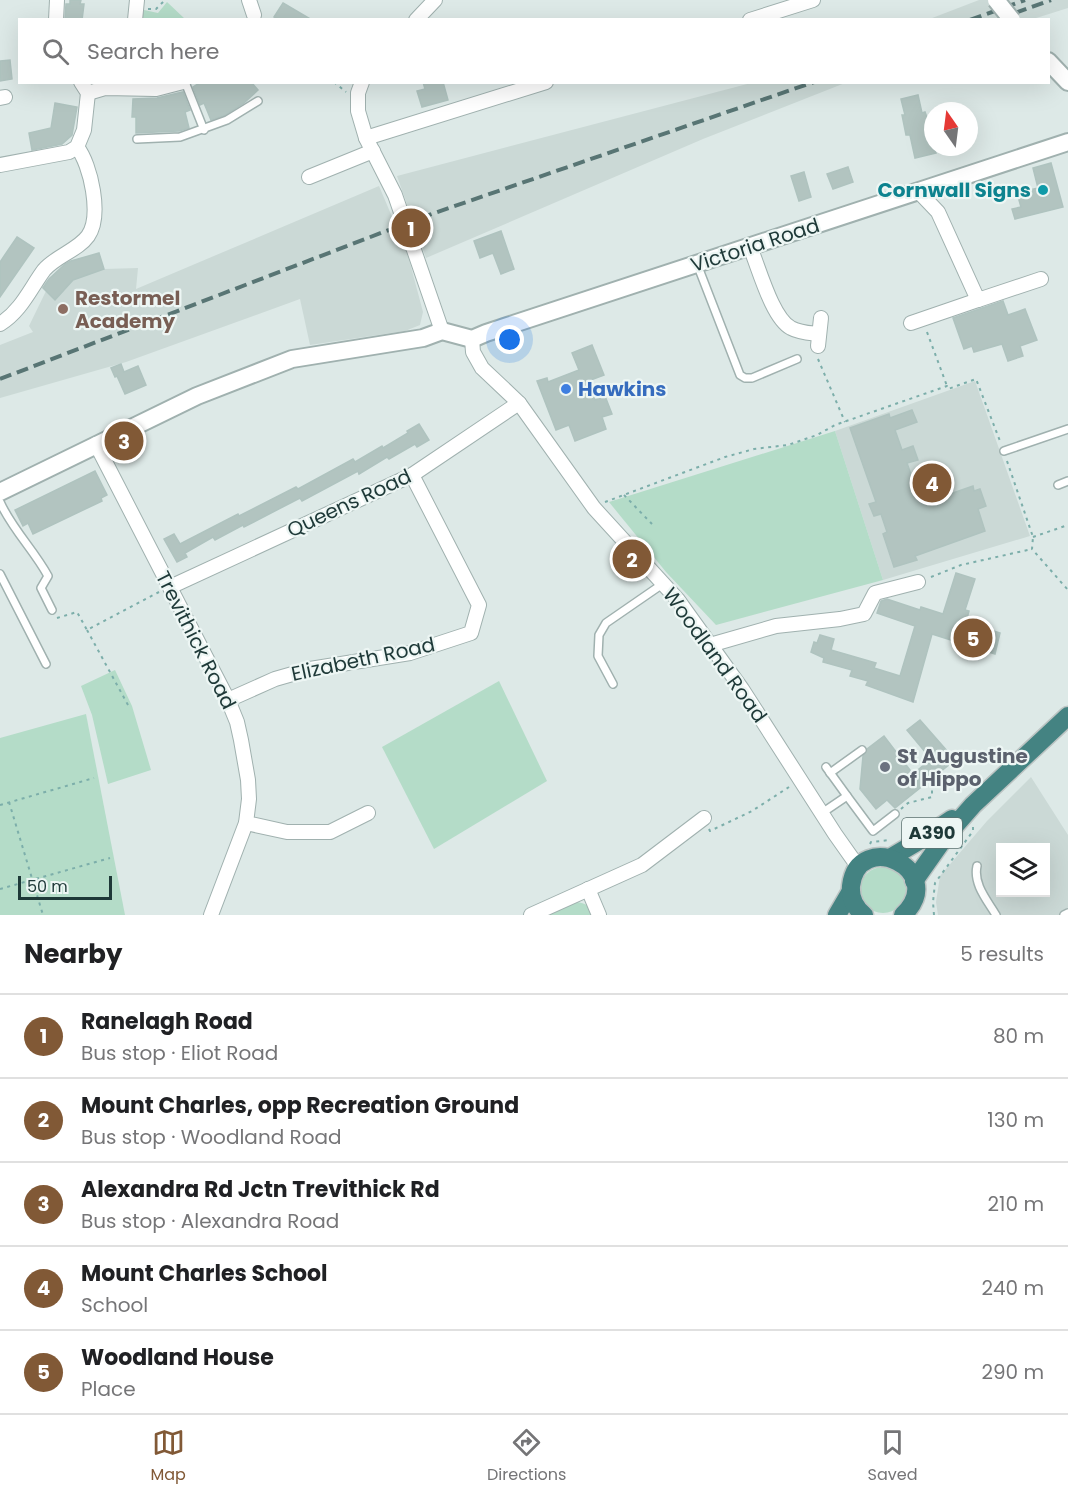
<!DOCTYPE html>
<html lang="en">
<head>
<meta charset="utf-8">
<style>
	body { margin:0; font-family:Poppins,sans-serif; background:#f2f2f2; color:#202124 }
	.controls { position:absolute; right:18px; bottom:18px; display:grid; overflow:hidden; border-radius:0px; box-shadow:0 6px 24px #0002 }
	.controls button { width:54px; height:54px; display:grid; place-items:center; padding:0; border:0; border-bottom:2px solid #e0e0e0; background:#fff; color:#202124; font:30px sans-serif }
	.compass { position:absolute; left:924px; top:102px; width:54px; height:54px; border-radius:50%; background:#fff; box-shadow:0 6px 24px #0002; rotate:346deg }
	.scale { position:absolute; left:18px; bottom:15px; width:94px; box-sizing:border-box; padding-left:6px; border:3px solid #1e3938; border-top:0; font-size:16px; line-height:21px; white-space:nowrap; color:#1e3938; -webkit-text-stroke:4px #edf6f4; paint-order:stroke }
	.you { position:absolute; left:510px; top:340px; width:21px; height:21px; margin:-15px; border:4px solid #fff; border-radius:50%; background:#1a73e8; box-shadow:0 0 0 9px #1a73e833 }
	.badge { display:grid; place-items:center; width:39px; height:39px; border-radius:50%; background:#815936; color:#fff; font-size:20px; font-weight:700 }
	.pin { position:absolute; translate:-50% -50%; border:3px solid #fff; box-shadow:0 2px 6px #0006 }
	.list { margin:0; padding:0; list-style:none }
	h2 { display:flex; justify-content:space-between; align-items:center; height:78px; margin:0; padding:0 24px; font-size:26px }
	h2 small { font-size:20px; font-weight:400; color:#757577 }
	.list li { display:grid; grid-template-columns:39px 1fr auto; gap:18px; align-items:center; box-sizing:border-box; height:84px; padding:0 24px; border-top:2px solid #e0e0e0 }
	.list b { display:block; font-size:22px; white-space:nowrap }
	.list p { margin:0; font-size:20px; white-space:nowrap; color:#757577 }
	.list em { font-size:20px; font-style:normal; color:#757577 }
	.icon { flex:none; width:33px; height:33px; fill:none; stroke:currentColor; stroke-width:2; stroke-linecap:round; stroke-linejoin:round }
	.map { position:relative; flex:none; width:1068px; height:915px; overflow:hidden }
	.search { position:absolute; background:#fff; box-shadow:0 6px 24px #0002; left:18px; right:18px; top:18px; height:66px; display:flex; align-items:center; gap:15px; box-sizing:border-box; padding:0 21px; border-radius:0px; color:#757577; font-size:22px }
	.sheet { height:498px; background:#fff }
	nav { display:flex; justify-content:space-around; align-items:center; box-sizing:border-box; height:84px; border-top:2px solid #e0e0e0; background:#fff; font-size:16px; color:#757577 }
	nav a { display:grid; justify-items:center; gap:3px }
	nav .on { color:#815936 }
	.map>svg:first-child { display:block }
	.built { fill:#cbd9d6; fill-rule:evenodd }
	.green { fill:#b4dcc8 }
	.building { fill:#b2c4c0; stroke:#afc3bf; stroke-width:1.5 }
	.lines { fill:none; stroke-linecap:round; stroke-linejoin:round }
	.service-casing { stroke:#a0b1af; stroke-width:10 }
	.minor-casing { stroke:#a0b1af; stroke-width:16 }
	.tertiary-casing { stroke:#a0b1af; stroke-width:20 }
	.trunk-casing { stroke:#bcc4c3; stroke-width:21 }
	.path { stroke:#7caeaa; stroke-width:2; stroke-dasharray:3 4.5; stroke-linecap:butt }
	.service { stroke:#fff; stroke-width:7 }
	.minor { stroke:#fff; stroke-width:14 }
	.tertiary { stroke:#fff; stroke-width:16 }
	.trunk { stroke:#448382; stroke-width:18 }
	.rail { stroke:#587574; stroke-width:4; stroke-dasharray:12 6; stroke-linecap:butt }
	.tertiary-bridge-casing { stroke:#a0b1af; stroke-width:20; stroke-linecap:butt }
	.tertiary-bridge { stroke:#fff; stroke-width:16 }
	.culture-dot { fill:#0f9aa8; stroke:#edf6f4; stroke-width:2 }
	.education-dot { fill:#8d6e63; stroke:#edf6f4; stroke-width:2 }
	.shop-dot { fill:#3f7fe0; stroke:#edf6f4; stroke-width:2 }
	.worship-dot { fill:#6b7280; stroke:#edf6f4; stroke-width:2 }
	.labels { text-anchor:middle; stroke-width:4.5; stroke-linejoin:round; paint-order:stroke }
	.shield { fill:#edf6f4; stroke:#5c7270; stroke-width:1.5 }
	.shield-label { font-size:18px; font-weight:bold; fill:#1e3938 }
	.culture-label { font-size:20px; font-weight:bold; fill:#0d838f; stroke:#edf6f4; text-anchor:end }
	.street-label { font-size:20px; fill:#1e3938; stroke:#edf6f4 }
	.education-label { font-size:20px; font-weight:bold; fill:#785e54; stroke:#edf6f4; text-anchor:start }
	.shop-label { font-size:20px; font-weight:bold; fill:#366cbe; stroke:#edf6f4; text-anchor:start }
	.worship-label { font-size:20px; font-weight:bold; fill:#5b616d; stroke:#edf6f4; text-anchor:start }
</style>
</head>
<body>
<div class="map">
<svg width="1068" height="915" viewBox="0 0 1068 915">
	<rect width="100%" height="100%" fill="#dde9e7"/>
	<!-- built -->
	<g class="built">
		<polygon points="979,0 1068,0 1068,8 1033,19 927,20"/>
		<polygon points="751,83 845,83 703,139 426,258 397,176"/>
		<polygon points="379,186 404,245 410,263 423,312 420,325 405,331 310,345 300,299 126,362 0,398 0,345 33,332 29,326 46,291 40,286 69,261 99,253 104,269 138,268 136,289"/>
		<polygon points="975,381 1030,536 883,580 835,431"/>
		<path d="M1031 777 1068 835V915H938L936 902 940 876 987 821ZM1000 848H1046V892H1000Z"/>
	</g>
	<!-- green -->
	<g class="green">
		<polygon points="167,2 185,19 141,20 144,10 158,13"/>
		<polygon points="835,431 883,580 716,625 666,572 609,502"/>
		<polygon points="115,670 132,706 151,770 108,784 92,715 81,686"/>
		<polygon points="499,681 547,781 434,849 382,747"/>
		<polygon points="86,714 125,915 0,915 0,738"/>
		<circle cx="883" cy="890" r="23"/>
		<path d="M576 902C586 903 590 906 595 915H538Z"/>
	</g>
	<!-- building -->
	<g class="building">
		<polygon points="70,0 81,0 80,4 84,4 82,20 65,20 66,4 70,4"/>
		<polygon points="283,3 312,20 280,20 274,17"/>
		<polygon points="10,60 12,79 0,81 0,61"/>
		<polygon points="201,82 251,82 258,90 244,103 225,115 211,120 204,103 200,105 193,87"/>
		<polygon points="423,82 443,82 448,100 422,107 417,91 425,89"/>
		<polygon points="183,92 190,110 185,112 189,128 179,131 136,133 136,117 132,117 133,99 157,98"/>
		<polygon points="918,95 922,113 925,112 929,123 933,147 936,153 915,158 910,135 906,135 902,115 905,115 901,99"/>
		<polygon points="55,103 77,107 72,135 62,144 32,150 29,133 51,128"/>
		<polygon points="1051,163 1063,207 1015,219 1012,209 1021,207 1017,193 1038,188 1033,168"/>
		<polygon points="848,167 853,182 833,189 827,174"/>
		<polygon points="804,172 811,197 799,201 791,176"/>
		<polygon points="501,231 514,269 501,274 493,253 480,258 474,241"/>
		<polygon points="17,237 34,248 0,297 0,262"/>
		<polygon points="99,253 104,269 73,280 55,300 43,288 49,279 65,264 71,261"/>
		<polygon points="1003,301 1008,315 1025,309 1037,340 1020,346 1023,356 1008,361 1002,344 974,352 972,346 964,349 953,318"/>
		<polygon points="592,345 604,375 588,381 595,400 605,396 612,414 602,417 606,429 575,441 569,425 556,430 537,381 547,378 548,382 579,370 572,353"/>
		<polygon points="121,364 124,372 138,366 146,385 125,394 117,376 115,377 111,368"/>
		<polygon points="912,410 917,422 895,430 902,450 913,446 918,460 907,463 916,489 944,479 950,494 973,486 974,491 980,489 986,506 978,509 985,531 915,556 917,560 894,567 883,534 887,532 881,514 874,516 869,504 876,502 850,428 889,414 890,418"/>
		<polygon points="419,424 429,440 417,447 415,444 389,459 387,457 359,474 358,471 302,501 300,498 244,527 243,525 215,540 213,537 185,553 187,557 177,562 164,539 174,534 180,544 238,514 239,516 296,487 298,489 353,459 355,462 382,446 383,448 408,433 407,431"/>
		<polygon points="95,471 107,495 101,498 102,501 33,534 28,523 23,526 15,510"/>
		<polygon points="956,573 975,579 965,610 969,611 966,622 1000,633 995,654 932,634 913,702 866,685 868,681 850,676 852,670 823,662 824,658 811,652 814,642 817,643 820,635 834,639 831,650 876,663 874,668 900,676 915,626 877,613 881,601 887,599 920,610 921,607 943,614"/>
		<polygon points="920,720 955,760 895,808 887,800 876,809 860,789 863,756 867,749 884,736 913,774 931,759 907,730"/>
	</g>
	<g class="lines">
		<defs>
			<g id="service">
				<polyline points="185,82 204,130"/>
				<polyline points="137,139 180,137 227,120 258,101"/>
				<polyline points="697,264 740,375 745,378 752,378 797,359"/>
				<polyline points="1004,451 1068,429"/>
				<polyline points="1058,485 1068,481"/>
				<path d="M0 502C12 529 34 550 48 576L41 588 52 610"/>
				<polyline points="0,574 46,664"/>
				<polyline points="613,684 598,656 599,635 606,623 664,583"/>
				<polyline points="830,773 862,750"/>
				<polyline points="847,796 873,831 895,814"/>
				<polyline points="822,813 847,796 826,767"/>
				<path d="M977 866C973 884 987 900 996 915"/>
				<polyline points="1064,915 1068,913"/>
			</g>
			<g id="minor">
				<polyline points="249,0 254,15"/>
				<polyline points="56,20 57,0"/>
				<polyline points="135,20 137,0"/>
				<polyline points="416,20 435,0"/>
				<polyline points="750,20 813,0"/>
				<polyline points="362,82 358,93 358,111 366,138 395,195 442,331"/>
				<polyline points="88,93 105,88 156,89 183,82"/>
				<polyline points="0,98 5,97"/>
				<polyline points="366,138 546,82"/>
				<polyline points="0,165 69,152 77,147 84,130 88,93 81,82"/>
				<polyline points="309,177 373,151"/>
				<polyline points="917,190 938,212 978,300 1041,279"/>
				<path d="M750 247C759 268 772 318 791 328 800 333 810 333 819 334"/>
				<polyline points="911,323 978,300"/>
				<path d="M0 324C21 311 30 289 44 270 56 256 78 250 88 236 102 216 91 165 77 147"/>
				<polyline points="472,339 473,352 482,368 519,403 594,508 678,600 742,689 835,834 859,868"/>
				<polyline points="818,346 821,318"/>
				<polyline points="96,444 228,700 237,722 241,740 248,780 249,799 246,823 211,915"/>
				<polyline points="170,587 412,475 519,403"/>
				<polyline points="710,645 776,626 840,619 864,614 875,593 918,582"/>
				<polyline points="228,700 275,679 310,669 410,653 471,633 479,605 412,475"/>
				<polyline points="246,823 287,832 330,832 368,813"/>
				<polyline points="588,889 599,915"/>
				<polyline points="531,915 642,865 704,818"/>
			</g>
			<g id="tertiary">
				<polyline points="1048,61 1068,82"/>
				<polyline points="0,492 197,396 292,359 423,338 442,331 472,339 486,333 1068,142"/>
			</g>
			<g id="trunk">
				<polyline points="890,858 922,839 952,819"/>
				<polyline points="914,881 945,837 973,805 1068,716"/>
				<polyline points="837,915 851,891"/>
				<path d="M864 915C855 908 850 898 851 886 858 827 950 870 903 915"/>
			</g>
		</defs>
		<!-- service casing -->
		<use href="#service" class="service-casing"/>
		<!-- minor casing -->
		<use href="#minor" class="minor-casing"/>
		<!-- tertiary casing -->
		<use href="#tertiary" class="tertiary-casing"/>
		<!-- trunk casing -->
		<use href="#trunk" class="trunk-casing"/>
		<!-- path -->
		<g class="path">
			<polyline points="148,9 156,9 165,0"/>
			<polyline points="334,82 346,92"/>
			<polyline points="927,332 947,386"/>
			<polyline points="818,359 845,422"/>
			<polyline points="1007,461 1033,537 1032,549 1068,590"/>
			<polyline points="624,495 652,524"/>
			<polyline points="605,502 725,457 754,449 788,445 817,435 835,425 947,386 948,389 976,379 1000,441"/>
			<polyline points="1033,537 1068,525"/>
			<polyline points="931,577 961,565 1032,549"/>
			<polyline points="57,618 77,612 87,630 159,592"/>
			<polyline points="87,630 128,705"/>
			<polyline points="9,802 43,915"/>
			<polyline points="0,805 94,778"/>
			<polyline points="901,809 908,803 932,797 932,790 938,781 936,776"/>
			<polyline points="709,829 710,831 752,811 789,787"/>
			<polyline points="870,844 871,842 890,840"/>
			<polyline points="0,889 110,858"/>
			<polyline points="934,915 933,902 935,883 973,831 973,827"/>
		</g>
		<!-- service -->
		<use href="#service" class="service"/>
		<!-- minor -->
		<use href="#minor" class="minor"/>
		<!-- tertiary -->
		<use href="#tertiary" class="tertiary"/>
		<!-- trunk -->
		<use href="#trunk" class="trunk"/>
		<!-- rail -->
		<g class="rail">
			<polyline points="1015,13 1051,0"/>
			<polyline points="970,20 1025,0"/>
			<polyline points="0,379 420,218 814,82"/>
		</g>
		<defs>
			<polyline id="tertiary-bridge" points="996,0 1012,20"/>
		</defs>
		<!-- tertiary-bridge casing -->
		<use href="#tertiary-bridge" class="tertiary-bridge-casing"/>
		<!-- tertiary-bridge -->
		<use href="#tertiary-bridge" class="tertiary-bridge"/>
	</g>
	<!-- markers -->
	<circle class="culture-dot" cx="1043" cy="190" r="6"/>
	<circle class="education-dot" cx="63" cy="309" r="6"/>
	<circle class="shop-dot" cx="566" cy="389" r="6"/>
	<circle class="worship-dot" cx="885" cy="767" r="6"/>
	<g class="labels">
		<!-- shield labels -->
		<rect class="shield" x="902" y="818" width="60" height="30" rx="4.5"/>
		<g class="shield-label">
			<text x="932" y="839">A390</text>
		</g>
		<!-- culture labels -->
		<g class="culture-label">
			<text x="1031" y="197">Cornwall Signs</text>
		</g>
		<!-- street labels -->
		<g class="street-label">
			<text transform="translate(755 245) rotate(-18)" y="7">Victoria Road</text>
			<text transform="translate(349 503) rotate(-25)" y="7">Queens Road</text>
			<text transform="translate(196 640) rotate(63)" y="7">Trevithick Road</text>
			<text transform="translate(715 655) rotate(54)" y="7">Woodland Road</text>
			<text transform="translate(363 659) rotate(-12)" y="7">Elizabeth Road</text>
		</g>
		<!-- education labels -->
		<g class="education-label">
			<text x="75" y="305">Restormel<tspan x="75" dy="23">Academy</tspan></text>
		</g>
		<!-- shop labels -->
		<g class="shop-label">
			<text x="578" y="396">Hawkins</text>
		</g>
		<!-- worship labels -->
		<g class="worship-label">
			<text x="897" y="763">St Augustine<tspan x="897" dy="23">of Hippo</tspan></text>
		</g>
	</g>
</svg>
<div class="controls">
<button><svg class="icon" aria-label="layers" viewBox="0 0 24 24"><path d="M12 4l9 5-9 5-9-5zM3 14l9 5 9-5"/></svg></button>
</div>
<svg class="compass" viewBox="-18 -18 36 36"><path d="M0-13l5 13h-10z" fill="#e53935"/><path d="M0 13l5-13h-10z" fill="#757577"/></svg>
<div class="scale">50 m</div>
<div class="you"></div>
<div class="pin badge" style="left:411px;top:228px">1</div>
<div class="pin badge" style="left:632px;top:559px">2</div>
<div class="pin badge" style="left:124px;top:441px">3</div>
<div class="pin badge" style="left:932px;top:483px">4</div>
<div class="pin badge" style="left:973px;top:638px">5</div>
<div class="search"><svg class="icon" aria-label="search" viewBox="0 0 24 24"><circle cx="10" cy="10" r="6"/><path d="M15 15l6 6"/></svg>Search here</div>
</div>
<section class="sheet">
<h2>Nearby<small>5 results</small></h2>
<ul class="list">
<li><span class="badge">1</span><div><b>Ranelagh Road</b><p>Bus stop · Eliot Road</p></div><em>80 m</em></li>
<li><span class="badge">2</span><div><b>Mount Charles, opp Recreation Ground</b><p>Bus stop · Woodland Road</p></div><em>130 m</em></li>
<li><span class="badge">3</span><div><b>Alexandra Rd Jctn Trevithick Rd</b><p>Bus stop · Alexandra Road</p></div><em>210 m</em></li>
<li><span class="badge">4</span><div><b>Mount Charles School</b><p>School</p></div><em>240 m</em></li>
<li><span class="badge">5</span><div><b>Woodland House</b><p>Place</p></div><em>290 m</em></li>
</ul>
</section>
<nav>
<a class="on"><svg class="icon" aria-label="map" viewBox="0 0 24 24"><path d="M3 6l6-2 6 2 6-2v14l-6 2-6-2-6 2zM9 4v14M15 6v14"/></svg>Map</a>
<a><svg class="icon" aria-label="directions" viewBox="0 0 24 24"><path d="M12 3l9 9-9 9-9-9zM9 14v-3h6M13 9l2 2-2 2"/></svg>Directions</a>
<a><svg class="icon" aria-label="saved" viewBox="0 0 24 24"><path d="M7 4h10v16l-5-4-5 4z"/></svg>Saved</a>
</nav>
</body>
</html>
